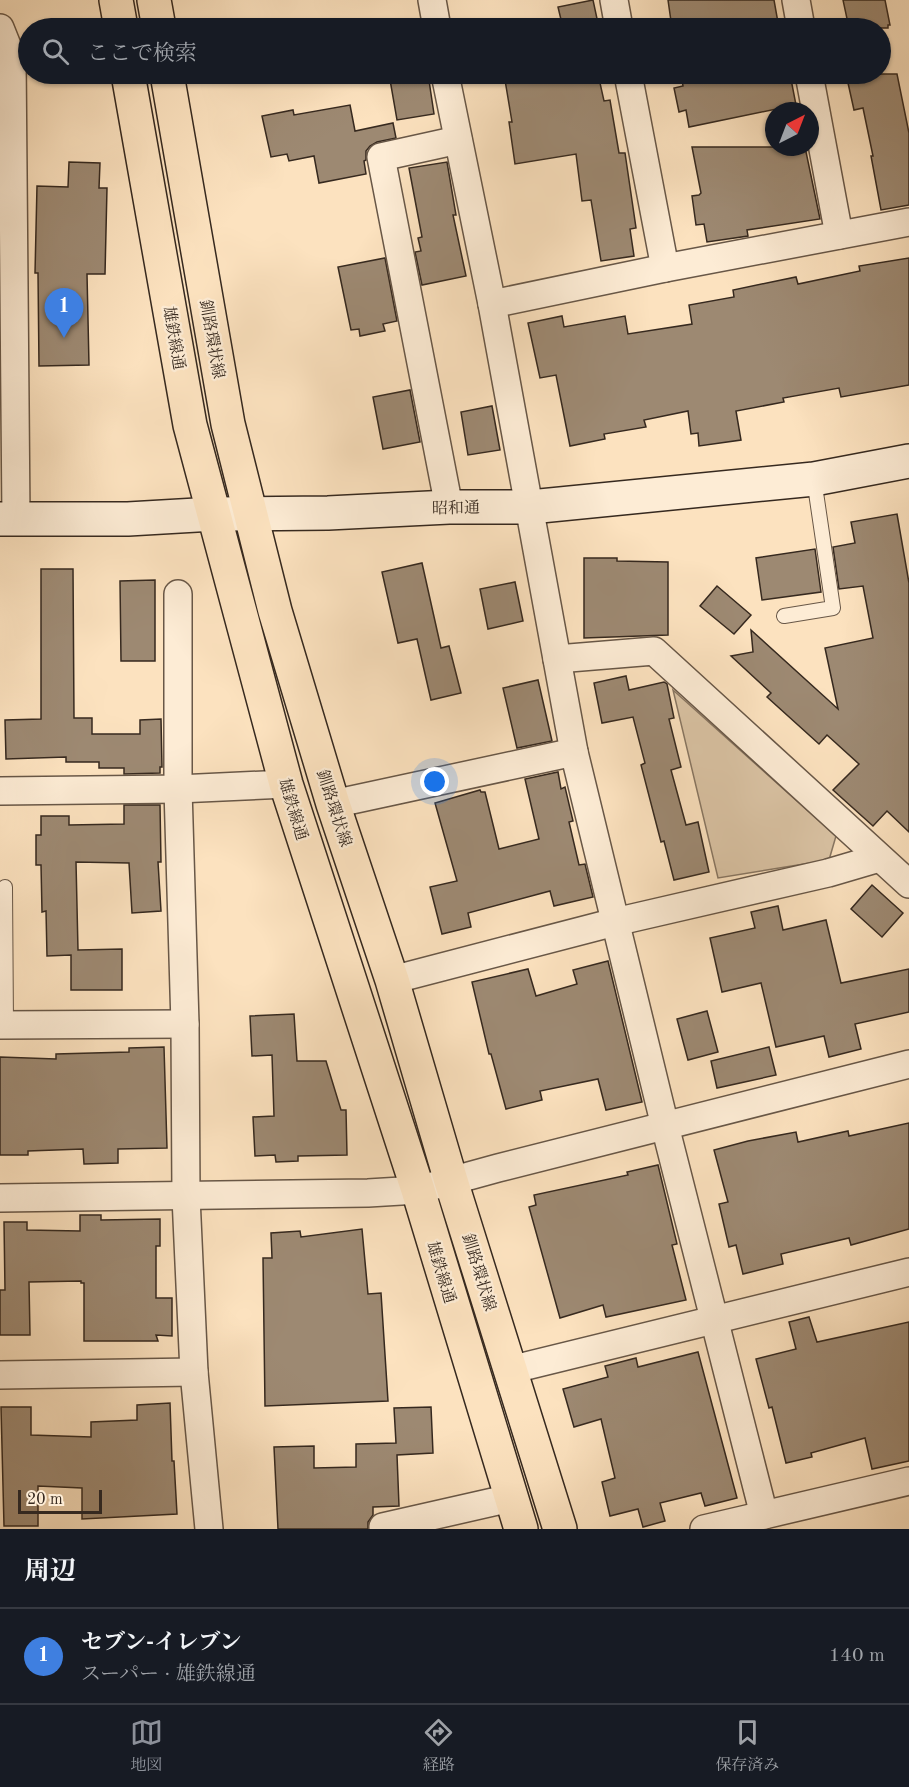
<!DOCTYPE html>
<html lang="ja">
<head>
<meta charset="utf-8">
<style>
	body { margin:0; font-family:"Old Standard TT","Noto Serif JP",serif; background:#20242c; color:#f1f3f6 }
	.compass { position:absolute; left:765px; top:102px; width:54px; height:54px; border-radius:50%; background:#171b24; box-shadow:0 2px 4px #0004; rotate:42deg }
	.scale { position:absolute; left:18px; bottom:15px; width:84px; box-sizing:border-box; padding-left:6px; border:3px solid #36291f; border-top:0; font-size:16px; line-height:21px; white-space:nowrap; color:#36291f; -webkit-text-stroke:4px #fdecd5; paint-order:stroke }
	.you { position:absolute; left:435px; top:782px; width:21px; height:21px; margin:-15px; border:4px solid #fff; border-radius:50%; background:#1a73e8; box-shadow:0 0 0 9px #1a73e833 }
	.badge { display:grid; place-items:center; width:39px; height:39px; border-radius:50%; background:#8c9099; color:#fff; font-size:20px; font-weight:700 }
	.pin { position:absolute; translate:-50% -50px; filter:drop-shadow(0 2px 3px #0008) }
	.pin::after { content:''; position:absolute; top:32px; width:21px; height:18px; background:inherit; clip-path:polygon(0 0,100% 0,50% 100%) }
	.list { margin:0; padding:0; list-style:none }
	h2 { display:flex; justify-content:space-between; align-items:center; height:78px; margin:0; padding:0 24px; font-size:26px }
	h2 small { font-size:20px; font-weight:400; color:#9ea1a6 }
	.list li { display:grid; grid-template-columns:39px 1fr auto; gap:18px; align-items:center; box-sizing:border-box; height:96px; padding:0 24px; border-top:2px solid #363941 }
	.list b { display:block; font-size:22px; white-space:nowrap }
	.list p { margin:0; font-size:20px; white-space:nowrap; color:#9ea1a6 }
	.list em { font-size:20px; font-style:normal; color:#9ea1a6 }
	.icon { flex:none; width:33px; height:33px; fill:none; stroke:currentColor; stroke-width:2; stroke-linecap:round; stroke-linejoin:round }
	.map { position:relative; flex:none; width:909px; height:1529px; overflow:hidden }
	.search { position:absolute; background:#171b24; box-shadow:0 2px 4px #0004; left:18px; right:18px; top:18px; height:66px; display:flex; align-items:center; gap:15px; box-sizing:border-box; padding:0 21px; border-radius:33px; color:#9ea1a6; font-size:22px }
	.sheet { height:174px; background:#171b24 }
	nav { display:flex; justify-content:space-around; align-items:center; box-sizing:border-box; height:84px; border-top:2px solid #363941; background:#171b24; font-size:16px; color:#9ea1a6 }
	nav a { display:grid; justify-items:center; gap:3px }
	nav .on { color:#8c9099 }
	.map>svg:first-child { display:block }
	.green { fill:#dac3a4; stroke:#887662; stroke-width:1.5 }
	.building { fill:#9d8972; stroke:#36291f; stroke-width:1.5 }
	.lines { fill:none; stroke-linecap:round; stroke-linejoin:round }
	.lane-casing { stroke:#685747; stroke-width:16 }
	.street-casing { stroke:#685747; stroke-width:30 }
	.secondary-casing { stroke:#36291f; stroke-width:36 }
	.primary-casing { stroke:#36291f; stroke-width:36 }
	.lane { stroke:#fdecd5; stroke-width:14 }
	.street { stroke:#fdecd5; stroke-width:27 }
	.secondary { stroke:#fdecd5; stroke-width:33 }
	.primary { stroke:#fce2bf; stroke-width:33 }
	.labels { text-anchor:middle; stroke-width:4.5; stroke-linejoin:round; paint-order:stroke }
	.street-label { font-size:16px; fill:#36291f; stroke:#fdecd5 }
</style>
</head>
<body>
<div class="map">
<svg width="909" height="1529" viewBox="0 0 909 1529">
	<rect width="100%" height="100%" fill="#fce2bf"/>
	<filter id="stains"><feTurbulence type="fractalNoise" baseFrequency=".00333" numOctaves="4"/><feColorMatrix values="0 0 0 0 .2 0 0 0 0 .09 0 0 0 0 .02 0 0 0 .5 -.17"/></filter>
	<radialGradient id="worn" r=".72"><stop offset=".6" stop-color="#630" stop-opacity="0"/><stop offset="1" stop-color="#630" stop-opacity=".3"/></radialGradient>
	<!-- green -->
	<polygon class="green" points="673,690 836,836 829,860 718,878"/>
	<!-- building -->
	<g class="building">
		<polygon points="593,0 599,28 563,28 558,7"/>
		<polygon points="668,0 774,0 779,28 672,28"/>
		<polygon points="843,0 885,0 890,25 888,25 888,28 849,28"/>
		<polygon points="389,74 428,74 434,114 397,120"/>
		<polygon points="504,74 598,74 604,101 610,100 619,153 625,153 636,228 630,229 634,256 601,261 591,200 582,201 576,154 515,164 509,122 512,122"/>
		<polygon points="681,74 790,74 796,105 689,127 686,110 679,112 674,88 683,86"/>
		<polygon points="846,74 897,74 909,133 909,205 881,210 871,156 873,156 863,108 854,110"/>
		<polygon points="350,105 355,131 393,123 396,138 377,142 370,146 366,151 366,160 364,161 366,174 319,183 314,156 289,161 287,154 271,157 262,116 293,110 294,115"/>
		<polygon points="692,147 805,147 820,219 747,230 748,236 707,242 704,224 696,225 692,196 699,195 701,193"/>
		<polygon points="69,162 100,163 99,188 107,188 105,274 87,274 89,365 39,366 38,273 35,273 37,186 68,187"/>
		<polygon points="447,162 456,215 453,215 466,276 422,285 415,252 421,251 418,238 422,237 409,168"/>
		<polygon points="385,258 397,321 383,324 385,331 360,336 359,329 351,330 338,267"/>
		<polygon points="909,258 909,385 841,397 839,388 783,398 784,402 736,411 741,440 699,446 698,433 691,434 688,411 644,420 646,427 604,434 605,439 570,446 556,375 540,378 528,323 562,316 564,327 625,316 628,334 692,324 689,305 734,297 733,290 796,277 798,284 860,271 859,266"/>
		<polygon points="410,390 420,442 383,449 373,397"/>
		<polygon points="492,406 500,450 468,455 461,412"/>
		<polygon points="897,514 909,583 909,832 887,811 873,826 833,790 859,764 827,735 819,744 767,697 771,693 731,656 753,652 751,630 838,709 825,648 873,638 863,586 839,589 833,547 855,543 851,522"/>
		<polygon points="815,549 821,592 762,600 756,558"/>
		<polygon points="584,558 617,558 617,561 668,562 668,635 584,638"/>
		<polygon points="422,563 441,648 449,646 461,693 431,700 417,639 398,643 382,572"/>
		<polygon points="41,569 73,569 74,718 92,718 92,734 140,734 140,720 161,719 162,767 160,767 160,773 124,774 124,768 99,768 99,762 66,762 66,757 6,759 5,720 41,719"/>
		<polygon points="155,580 155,661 121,661 120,581"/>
		<polygon points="515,582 523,621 488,629 480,589"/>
		<polygon points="717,586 751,615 734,634 700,606"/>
		<polygon points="626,676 629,690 664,682 667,684 674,718 669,719 681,767 671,770 686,825 698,822 709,872 674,880 664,841 661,842 641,765 645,763 633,717 602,723 594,683"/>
		<polygon points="538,680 552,741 517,748 503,688"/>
		<polygon points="558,772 561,789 565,787 573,821 569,822 579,865 585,864 593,897 554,906 550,891 468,913 471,927 442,934 430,887 457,881 435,803 480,790 481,792 485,792 499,849 539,839 525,779"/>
		<polygon points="124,805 160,805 161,862 158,862 161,911 132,913 129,863 76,862 78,950 122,949 122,990 71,990 71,955 47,956 46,911 42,912 41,865 36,865 36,835 41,835 41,816 69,816 69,825 124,824"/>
		<polygon points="872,885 903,913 882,937 851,909"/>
		<polygon points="778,906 783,930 826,920 841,983 909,969 909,1012 855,1024 861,1049 829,1057 824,1036 776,1047 761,983 722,992 710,938 755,928 751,912"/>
		<polygon points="608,961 642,1102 606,1110 598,1079 540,1091 542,1100 506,1109 491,1054 489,1054 472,982 528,969 536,996 577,984 573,970"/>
		<polygon points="707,1011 718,1052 688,1060 677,1019"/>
		<polygon points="294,1014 297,1061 326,1061 341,1110 346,1110 347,1155 298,1156 298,1161 276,1162 275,1155 255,1156 253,1117 274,1116 272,1055 252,1056 250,1016"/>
		<polygon points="164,1047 167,1148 118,1149 118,1163 84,1164 83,1149 28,1151 28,1155 0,1155 0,1057 56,1059 56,1054 129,1052 129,1048"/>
		<polygon points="769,1047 776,1075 717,1088 711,1061"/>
		<polygon points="909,1123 909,1229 851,1245 849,1238 781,1254 783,1264 743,1274 736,1245 729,1247 719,1204 728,1202 714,1150 748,1141 796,1132 798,1142 848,1131 849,1136"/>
		<polygon points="658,1165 677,1244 672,1245 686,1300 606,1317 603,1305 560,1318 529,1207 536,1205 534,1195 628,1175 627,1172"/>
		<polygon points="80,1215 101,1215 101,1220 160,1219 160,1246 156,1246 156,1298 172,1298 172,1336 156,1335 158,1341 84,1341 84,1283 81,1283 81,1281 29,1282 30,1335 0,1335 0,1290 5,1290 4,1222 27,1222 27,1230 80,1231"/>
		<polygon points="362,1229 368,1294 381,1293 388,1401 265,1406 263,1258 272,1258 271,1233 300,1231 301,1237"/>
		<polygon points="809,1317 817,1342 909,1322 909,1461 872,1469 865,1438 811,1453 812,1457 786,1463 772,1407 769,1408 756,1359 796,1349 789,1322"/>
		<polygon points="698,1352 737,1498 705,1506 701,1493 660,1503 665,1521 643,1527 638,1509 610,1516 602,1482 615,1478 601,1419 574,1427 563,1389 608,1377 605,1366 636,1358 638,1367"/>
		<polygon points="170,1403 172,1461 174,1461 177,1514 82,1519 82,1488 38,1486 38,1526 4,1526 1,1407 31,1407 31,1435 91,1437 91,1422 137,1420 137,1405"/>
		<polygon points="431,1407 433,1453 397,1455 399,1506 373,1507 373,1515 368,1522 368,1529 278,1529 274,1447 314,1446 314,1468 356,1467 356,1444 396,1443 394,1408"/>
	</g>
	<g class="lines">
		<defs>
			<g id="lane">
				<polyline points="784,616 833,608 814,479"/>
				<polyline points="5,887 6,1025"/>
			</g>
			<g id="street">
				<polyline points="432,0 437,28"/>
				<polyline points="614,0 619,28"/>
				<polyline points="796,0 801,28"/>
				<polyline points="0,28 12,58 16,519"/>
				<polyline points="445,74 492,304 574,752 665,1126 764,1515 909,1481"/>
				<polyline points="628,74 665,268"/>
				<polyline points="809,74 839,235"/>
				<polyline points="492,304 665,268 909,222"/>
				<polyline points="449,507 381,157 458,140"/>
				<polyline points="178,594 178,789 185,1024 186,1197 194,1372 209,1529"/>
				<polyline points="557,659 654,651 909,884"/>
				<polyline points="0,791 178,789 286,784"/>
				<polyline points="333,804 574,752"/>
				<polyline points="392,980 615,922 828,873 879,858"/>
				<polyline points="0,1025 185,1024"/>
				<polyline points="0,1198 368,1193 418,1190 498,1168 909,1064"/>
				<polyline points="510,1370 909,1272"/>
				<polyline points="0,1375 194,1372"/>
				<polyline points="383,1527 511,1498"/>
				<polyline points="704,1529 764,1515"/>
			</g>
			<polyline id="secondary" points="0,519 128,519 214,514 328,513 449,507 530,507 814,479 909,461"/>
			<g id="primary">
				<polyline points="116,0 121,28"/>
				<polyline points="154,0 159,28"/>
				<polyline points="128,74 190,425 286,784 418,1190 521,1529"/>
				<polyline points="167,74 228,424 275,611 333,804 392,980 451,1181 560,1529"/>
			</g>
		</defs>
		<!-- lane casing -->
		<use href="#lane" class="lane-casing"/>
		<!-- street casing -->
		<use href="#street" class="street-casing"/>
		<!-- secondary casing -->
		<use href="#secondary" class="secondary-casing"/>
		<!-- primary casing -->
		<use href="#primary" class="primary-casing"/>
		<!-- lane -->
		<use href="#lane" class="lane"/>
		<!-- street -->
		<use href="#street" class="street"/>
		<!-- secondary -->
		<use href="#secondary" class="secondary"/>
		<!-- primary -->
		<use href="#primary" class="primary"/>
	</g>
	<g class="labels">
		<!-- street labels -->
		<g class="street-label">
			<text transform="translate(175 338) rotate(80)" y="6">雄鉄線通</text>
			<text transform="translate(213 339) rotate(80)" y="6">釧路環状線</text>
			<text transform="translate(456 507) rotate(-1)" y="6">昭和通</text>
			<text transform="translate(335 808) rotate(72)" y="6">釧路環状線</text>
			<text transform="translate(294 809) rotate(73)" y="6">雄鉄線通</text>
			<text transform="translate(442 1272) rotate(73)" y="6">雄鉄線通</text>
			<text transform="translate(480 1272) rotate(73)" y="6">釧路環状線</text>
		</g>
	</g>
	<rect width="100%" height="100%" filter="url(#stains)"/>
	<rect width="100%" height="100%" fill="url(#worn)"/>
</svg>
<svg class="compass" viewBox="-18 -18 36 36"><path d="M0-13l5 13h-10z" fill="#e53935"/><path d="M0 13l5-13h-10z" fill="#9ea1a6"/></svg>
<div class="scale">20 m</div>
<div class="you"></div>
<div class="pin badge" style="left:64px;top:338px;background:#3f7fe0">1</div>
<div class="search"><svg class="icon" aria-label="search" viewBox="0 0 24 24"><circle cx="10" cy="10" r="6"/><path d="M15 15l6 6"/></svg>ここで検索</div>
</div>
<section class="sheet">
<h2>周辺<small></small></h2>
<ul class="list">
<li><span class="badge" style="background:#3f7fe0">1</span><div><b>セブン-イレブン</b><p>スーパー · 雄鉄線通</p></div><em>140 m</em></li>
</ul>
</section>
<nav>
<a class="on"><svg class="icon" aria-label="map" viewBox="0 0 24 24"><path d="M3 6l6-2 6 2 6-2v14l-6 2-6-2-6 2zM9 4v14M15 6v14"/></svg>地図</a>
<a><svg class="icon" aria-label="directions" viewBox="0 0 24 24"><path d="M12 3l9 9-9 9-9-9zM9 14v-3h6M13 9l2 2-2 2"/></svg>経路</a>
<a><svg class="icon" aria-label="saved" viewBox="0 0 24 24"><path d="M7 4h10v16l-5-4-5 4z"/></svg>保存済み</a>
</nav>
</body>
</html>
